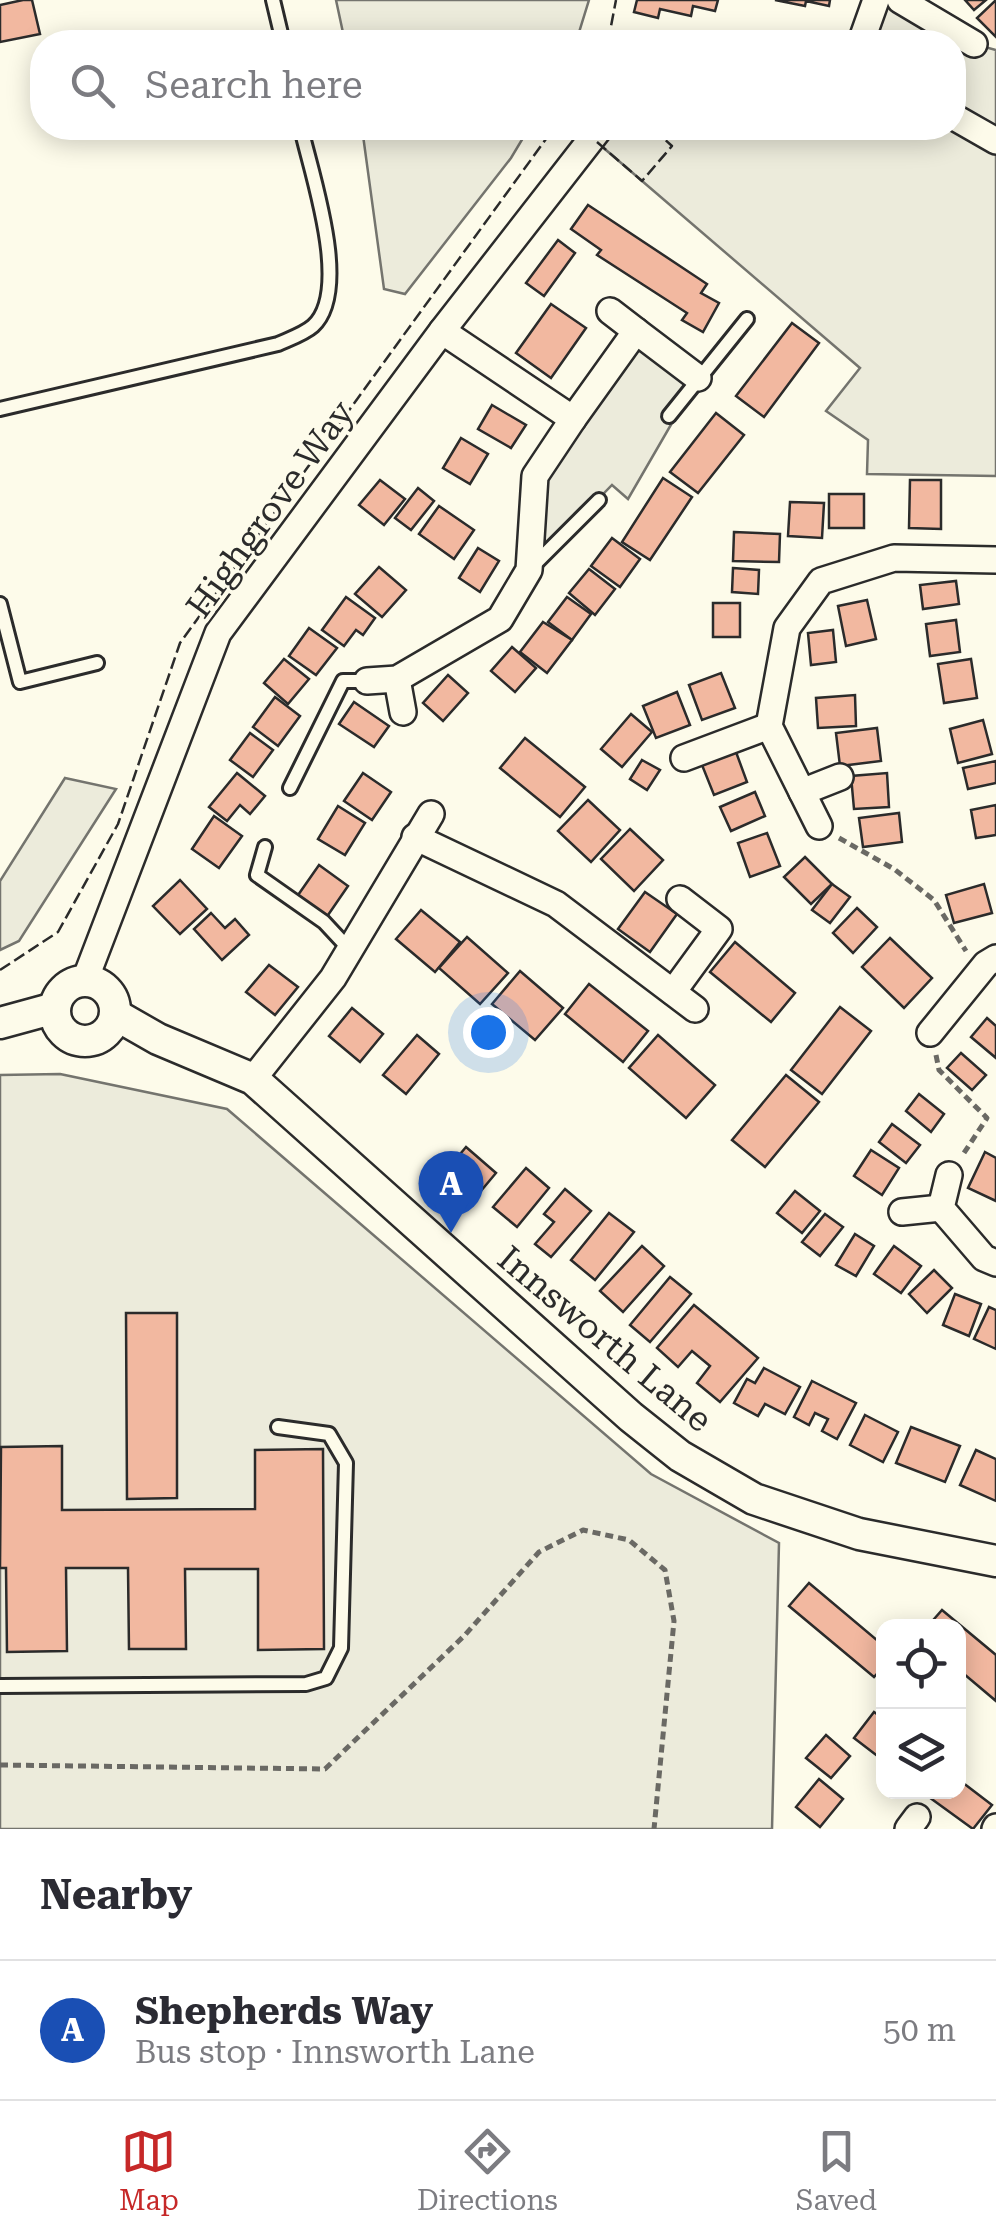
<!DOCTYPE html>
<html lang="en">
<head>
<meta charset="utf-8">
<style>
	body { margin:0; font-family:"Roboto Serif",serif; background:#f7f7f7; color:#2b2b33 }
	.controls { position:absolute; right:30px; bottom:30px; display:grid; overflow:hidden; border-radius:20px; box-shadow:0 5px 25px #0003 }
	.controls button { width:90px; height:90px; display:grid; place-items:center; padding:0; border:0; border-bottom:2px solid #e1e1e2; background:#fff; color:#2b2b33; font:50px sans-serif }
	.you { position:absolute; left:488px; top:1032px; width:35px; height:35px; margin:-25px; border:8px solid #fff; border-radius:50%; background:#1a73e8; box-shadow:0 0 0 15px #1a73e833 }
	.badge { display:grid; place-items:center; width:65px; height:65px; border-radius:50%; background:#c62828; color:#fff; font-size:32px; font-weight:700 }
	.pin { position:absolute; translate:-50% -82px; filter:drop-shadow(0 2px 5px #0008) }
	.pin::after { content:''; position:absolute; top:52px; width:35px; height:30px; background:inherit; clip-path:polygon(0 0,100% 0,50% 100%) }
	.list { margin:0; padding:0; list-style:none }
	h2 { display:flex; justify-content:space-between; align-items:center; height:130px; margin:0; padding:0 40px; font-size:42px }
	h2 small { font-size:32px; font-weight:400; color:#7c7c81 }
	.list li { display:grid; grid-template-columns:65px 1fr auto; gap:30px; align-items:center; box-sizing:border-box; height:140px; padding:0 40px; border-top:2px solid #e1e1e2 }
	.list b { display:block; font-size:38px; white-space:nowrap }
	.list p { margin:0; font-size:32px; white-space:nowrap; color:#7c7c81 }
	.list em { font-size:32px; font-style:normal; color:#7c7c81 }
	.icon { flex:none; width:55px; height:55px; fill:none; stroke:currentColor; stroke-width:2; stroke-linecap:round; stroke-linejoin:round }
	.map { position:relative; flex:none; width:996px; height:1829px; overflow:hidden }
	.search { position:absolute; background:#fff; box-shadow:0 5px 25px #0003; left:30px; right:30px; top:30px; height:110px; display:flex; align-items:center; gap:25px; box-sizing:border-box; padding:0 35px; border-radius:40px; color:#7c7c81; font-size:38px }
	.sheet { height:270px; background:#fff }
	nav { display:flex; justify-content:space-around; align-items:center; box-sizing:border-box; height:140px; border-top:2px solid #e1e1e2; background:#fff; font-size:28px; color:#7c7c81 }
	nav a { display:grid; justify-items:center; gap:5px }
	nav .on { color:#c62828 }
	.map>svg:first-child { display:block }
	.green { fill:#ecebdb; stroke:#74746e; stroke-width:2.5 }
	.building { fill:#f2b8a0; stroke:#2b2b2b; stroke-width:2.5 }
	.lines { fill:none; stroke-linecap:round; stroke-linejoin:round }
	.service-casing { stroke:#2b2b2b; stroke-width:18 }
	.minor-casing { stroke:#2b2b2b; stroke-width:30 }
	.tertiary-casing { stroke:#2b2b2b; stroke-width:35 }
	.path { stroke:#6a6964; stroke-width:5; stroke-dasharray:8 5; stroke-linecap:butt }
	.service { stroke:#fdfbea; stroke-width:12 }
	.minor { stroke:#fdfbea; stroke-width:25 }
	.tertiary { stroke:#fdfbea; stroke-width:30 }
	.fence { stroke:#2b2b2b; stroke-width:2.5; stroke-dasharray:12 5; stroke-linecap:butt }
	.labels { text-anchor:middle; stroke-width:8; stroke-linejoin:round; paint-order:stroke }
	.street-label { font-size:35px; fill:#2b2b2b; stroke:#fdfbea }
</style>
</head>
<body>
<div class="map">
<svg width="996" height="1829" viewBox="0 0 996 1829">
	<rect width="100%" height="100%" fill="#fdfbea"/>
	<!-- green -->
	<g class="green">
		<polygon points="336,0 589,0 576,42 345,42"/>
		<polygon points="876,0 900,0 974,44 996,50 996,476 867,474 868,440 826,411 860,368 592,138 600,128 954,128 954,42 861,42"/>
		<polygon points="362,128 529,128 511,158 405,294 384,289"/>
		<polygon points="636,331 698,378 628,499 612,485 529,570 535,476"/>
		<polygon points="65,778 116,789 19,941 0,950 0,881"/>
		<polygon points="60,1074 227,1109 651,1474 779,1543 772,1829 0,1829 0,1075"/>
	</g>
	<!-- building -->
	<g class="building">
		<polygon points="23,0 32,0 40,34 0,42 0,5"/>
		<polygon points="637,0 718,0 715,11 693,6 691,16 660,9 658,18 634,12"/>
		<polygon points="775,0 830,0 829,6 806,1 805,6"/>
		<polygon points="965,0 986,0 974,10"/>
		<polygon points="996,0 996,37 977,18"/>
		<polygon points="138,128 172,128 140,135"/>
		<polygon points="588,205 707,284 701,293 719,303 703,332 682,320 687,313 597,255 601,250 571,229"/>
		<polygon points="558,240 575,253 544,296 526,283"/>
		<polygon points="551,304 586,328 551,378 516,353"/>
		<polygon points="792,323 819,343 764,417 736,396"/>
		<polygon points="492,405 526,425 511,448 478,429"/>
		<polygon points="716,413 744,435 698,493 670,472"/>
		<polygon points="461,438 488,454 470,484 443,468"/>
		<polygon points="663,478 692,497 650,560 622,542"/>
		<polygon points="380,480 405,499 384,525 359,505"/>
		<polygon points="910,480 941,480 941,529 909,528"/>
		<polygon points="418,488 434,501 411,530 395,518"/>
		<rect x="829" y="494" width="35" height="34"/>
		<polygon points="790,502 824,503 822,538 788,536"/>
		<polygon points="439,506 474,530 454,559 419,534"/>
		<polygon points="734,532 780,534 779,562 733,561"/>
		<polygon points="612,538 640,559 620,587 591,566"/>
		<polygon points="478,548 499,561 480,592 459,578"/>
		<polygon points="379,567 406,590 382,617 355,594"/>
		<polygon points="733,568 759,570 758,594 732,592"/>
		<polygon points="589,569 615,589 595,615 569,593"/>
		<polygon points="956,581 959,604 923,609 920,585"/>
		<polygon points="346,597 375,618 363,635 356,630 344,646 322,630"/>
		<polygon points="567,597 591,614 572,640 548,622"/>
		<polygon points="867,600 876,639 846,646 838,606"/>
		<rect x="713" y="603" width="27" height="34"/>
		<polygon points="956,620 960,652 930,656 926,624"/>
		<polygon points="543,622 572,640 547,673 520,652"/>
		<polygon points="309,628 337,648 316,675 289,656"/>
		<polygon points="833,630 836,662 811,665 808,633"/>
		<polygon points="512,647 536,668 515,692 491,671"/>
		<polygon points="284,659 309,679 288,704 264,683"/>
		<polygon points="971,659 977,698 944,703 938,664"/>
		<polygon points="721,673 735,708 702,720 689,685"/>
		<polygon points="448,675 468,693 443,721 423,703"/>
		<polygon points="677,692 690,725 656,738 643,706"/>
		<polygon points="855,695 856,726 818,728 816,698"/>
		<polygon points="275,697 300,716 278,746 253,727"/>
		<polygon points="354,702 389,726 374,747 339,724"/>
		<polygon points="631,714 652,732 622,767 601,749"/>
		<polygon points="983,720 992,754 958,763 950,729"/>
		<polygon points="877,728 881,761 840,766 836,733"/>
		<polygon points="250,733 273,750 253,777 230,760"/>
		<polygon points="525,738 585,787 560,817 500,768"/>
		<polygon points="736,752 747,782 714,795 702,765"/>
		<polygon points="642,760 660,770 647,790 630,779"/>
		<polygon points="996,761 996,783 968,789 963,768"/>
		<polygon points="237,773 265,796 250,814 240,805 227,821 209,807"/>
		<polygon points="363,773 391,792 372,820 344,801"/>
		<polygon points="887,773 889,807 854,809 851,776"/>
		<polygon points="755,792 765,816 731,831 720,807"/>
		<polygon points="588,800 620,830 591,862 558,831"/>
		<polygon points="996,805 996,835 976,838 971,810"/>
		<polygon points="338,806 365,823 345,855 318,839"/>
		<polygon points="899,813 902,842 863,847 859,818"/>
		<polygon points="214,816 242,836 219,868 192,849"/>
		<polygon points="630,829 663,860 634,891 601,859"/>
		<polygon points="767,833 780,866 750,877 738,843"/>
		<polygon points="805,857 832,884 811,904 784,877"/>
		<polygon points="319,865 348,886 326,918 296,898"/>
		<polygon points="180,880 207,909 180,934 153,906"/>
		<polygon points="832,884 850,897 830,923 812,910"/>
		<polygon points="984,884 992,913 954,923 946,895"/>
		<polygon points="645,892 677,914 650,952 618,929"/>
		<polygon points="857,908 877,927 853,953 833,933"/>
		<polygon points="421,910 460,942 435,972 396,939"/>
		<polygon points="211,913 225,928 235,919 249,935 222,960 194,929"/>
		<polygon points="467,937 508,973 480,1004 439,968"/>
		<polygon points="890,938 932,978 904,1008 862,967"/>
		<polygon points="735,942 795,993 771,1022 710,972"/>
		<polygon points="269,965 298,987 275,1015 246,992"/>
		<polygon points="520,971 563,1008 535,1040 492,1004"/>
		<polygon points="589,984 648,1031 623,1062 565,1014"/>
		<polygon points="840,1007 871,1031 822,1094 791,1070"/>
		<polygon points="352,1008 383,1034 360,1062 329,1036"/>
		<polygon points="987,1018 996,1026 996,1058 971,1037"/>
		<polygon points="417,1035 439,1054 406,1094 383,1075"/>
		<polygon points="658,1035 715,1085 686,1118 629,1068"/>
		<polygon points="961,1053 986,1075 972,1090 947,1068"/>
		<polygon points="786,1075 819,1102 765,1167 732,1140"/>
		<polygon points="919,1094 944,1114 931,1132 906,1111"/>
		<polygon points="892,1124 920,1145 906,1163 879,1142"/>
		<polygon points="466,1147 496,1173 475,1198 445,1172"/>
		<polygon points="871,1150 899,1168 882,1195 854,1176"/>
		<polygon points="985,1152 996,1158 996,1201 968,1188"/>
		<polygon points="526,1168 549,1188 517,1227 493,1207"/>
		<polygon points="565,1189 591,1211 551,1257 535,1244 554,1222 544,1214"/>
		<polygon points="795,1191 820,1211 802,1233 777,1213"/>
		<polygon points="609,1213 634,1232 595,1280 571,1260"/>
		<polygon points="825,1214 843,1227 820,1256 802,1242"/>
		<polygon points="855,1234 874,1246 856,1276 836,1265"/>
		<polygon points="642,1246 664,1266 623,1312 600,1291"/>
		<polygon points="894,1246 921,1266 901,1293 874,1274"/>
		<polygon points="934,1270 952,1288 927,1313 909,1294"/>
		<polygon points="670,1277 691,1294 650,1342 630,1325"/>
		<polygon points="955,1294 981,1304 969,1336 943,1325"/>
		<polygon points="694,1305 758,1358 720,1402 697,1383 710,1366 692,1351 678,1367 657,1348"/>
		<polygon points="989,1307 996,1310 996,1349 974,1339"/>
		<polygon points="126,1313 177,1313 177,1498 127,1499"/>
		<polygon points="764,1368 800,1387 785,1414 765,1404 758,1416 734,1403 747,1379 755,1383"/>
		<polygon points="812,1381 856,1403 837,1439 822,1431 828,1419 815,1413 809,1425 794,1417"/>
		<polygon points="865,1415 898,1432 883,1462 850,1445"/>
		<polygon points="911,1427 960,1446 945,1482 896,1463"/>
		<polygon points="62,1446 62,1510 255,1509 255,1450 323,1449 324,1649 258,1650 258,1569 185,1569 186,1649 129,1649 128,1568 66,1568 67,1651 7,1652 6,1568 0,1568 1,1447"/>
		<polygon points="976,1450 996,1459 996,1501 960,1485"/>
		<polygon points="809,1583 884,1646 884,1666 874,1677 789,1606"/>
		<polygon points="942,1610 996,1655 996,1701 958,1669 958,1626 928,1626"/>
		<polygon points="874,1712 884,1719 884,1761 854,1738"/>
		<polygon points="826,1735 850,1756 831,1778 806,1758"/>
		<polygon points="819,1779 843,1799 820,1827 796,1807"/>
		<polygon points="958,1779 992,1805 973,1829 922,1792 958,1792"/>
	</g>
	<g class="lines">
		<defs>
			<g id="service">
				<polyline points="273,0 283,42"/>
				<path d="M0 409 278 344C289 339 304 334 313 326 352 290 311 173 301 128"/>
				<polyline points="669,416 747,319"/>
				<polyline points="531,568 599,500"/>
				<polyline points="0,604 20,682 97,663"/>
				<polyline points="290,788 343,681 367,681"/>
				<polyline points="265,847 257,875 324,922 350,950"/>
				<polyline points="0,1686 306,1684 326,1678 341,1648 346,1463 329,1434 278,1427"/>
			</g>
			<g id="minor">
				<polyline points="900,0 974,44"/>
				<polyline points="861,42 876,0"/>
				<polyline points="954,117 996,141"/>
				<polyline points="610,311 636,331"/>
				<polyline points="573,419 636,331 698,378"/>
				<polyline points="397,679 403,712"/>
				<polyline points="367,681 397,679 500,619 529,570 535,476 573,419 442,331"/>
				<polyline points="684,758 769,726"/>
				<polyline points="802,792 840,777"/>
				<polyline points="819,826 769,726 787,628 821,581 894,558 996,560"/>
				<polyline points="415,837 556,904 695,1009"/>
				<polyline points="85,980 218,633 442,331 600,128"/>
				<polyline points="673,992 719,929 680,899"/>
				<polyline points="930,1033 986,964 996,958"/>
				<polyline points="253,1079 333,978 431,814"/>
				<polyline points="949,1175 941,1208 984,1258 996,1263"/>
				<polyline points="902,1212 941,1208"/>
				<polyline points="908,1829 917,1817"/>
				<polyline points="995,1829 996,1827"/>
			</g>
			<g id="tertiary">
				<circle cx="85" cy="1011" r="30"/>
				<polyline points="116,1015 158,1039 253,1079 631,1417 680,1456 754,1499 859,1534 996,1561"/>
				<polyline points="0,1023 55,1008"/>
			</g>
		</defs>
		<!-- service casing -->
		<use href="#service" class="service-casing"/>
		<!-- minor casing -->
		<use href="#minor" class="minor-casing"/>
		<!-- tertiary casing -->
		<use href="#tertiary" class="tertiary-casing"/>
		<!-- path -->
		<g class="path">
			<polyline points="839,838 894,869 934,900 966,951"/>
			<polyline points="936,1055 939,1070 987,1118 962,1156"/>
			<polyline points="0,1765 325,1769 464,1636 539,1552 583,1530 629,1540 665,1570 674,1621 654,1829"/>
		</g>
		<!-- service -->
		<use href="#service" class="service"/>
		<!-- minor -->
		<use href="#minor" class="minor"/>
		<!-- tertiary -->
		<use href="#tertiary" class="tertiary"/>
		<!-- fence -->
		<g class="fence">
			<polyline points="608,42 616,0"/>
			<polyline points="597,142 642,181 672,146 652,128"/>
			<polyline points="0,970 58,932 118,824 180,643 554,128"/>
		</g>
	</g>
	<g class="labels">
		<!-- street labels -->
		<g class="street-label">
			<text transform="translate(270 509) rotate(-54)" y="12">Highgrove Way</text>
			<text transform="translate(605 1339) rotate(40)" y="12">Innsworth Lane</text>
		</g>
	</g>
</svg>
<div class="controls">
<button><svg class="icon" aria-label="locate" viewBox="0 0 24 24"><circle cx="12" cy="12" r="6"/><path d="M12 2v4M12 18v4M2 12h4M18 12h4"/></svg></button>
<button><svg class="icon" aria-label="layers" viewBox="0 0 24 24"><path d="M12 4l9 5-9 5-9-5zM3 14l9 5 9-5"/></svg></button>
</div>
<div class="you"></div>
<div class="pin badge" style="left:451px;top:1233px;background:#1a4fb4">A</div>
<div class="search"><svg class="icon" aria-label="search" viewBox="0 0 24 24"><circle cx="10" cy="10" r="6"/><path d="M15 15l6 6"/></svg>Search here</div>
</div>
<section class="sheet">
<h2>Nearby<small></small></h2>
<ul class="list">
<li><span class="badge" style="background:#1a4fb4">A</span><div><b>Shepherds Way</b><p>Bus stop · Innsworth Lane</p></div><em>50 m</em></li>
</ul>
</section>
<nav>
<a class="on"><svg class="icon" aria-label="map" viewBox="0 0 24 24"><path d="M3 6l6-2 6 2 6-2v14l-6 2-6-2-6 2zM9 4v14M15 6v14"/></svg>Map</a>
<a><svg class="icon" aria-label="directions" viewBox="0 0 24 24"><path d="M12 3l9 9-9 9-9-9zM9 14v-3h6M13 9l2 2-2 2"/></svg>Directions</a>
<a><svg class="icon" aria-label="saved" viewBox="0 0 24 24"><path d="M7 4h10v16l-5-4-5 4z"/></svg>Saved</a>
</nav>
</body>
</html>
